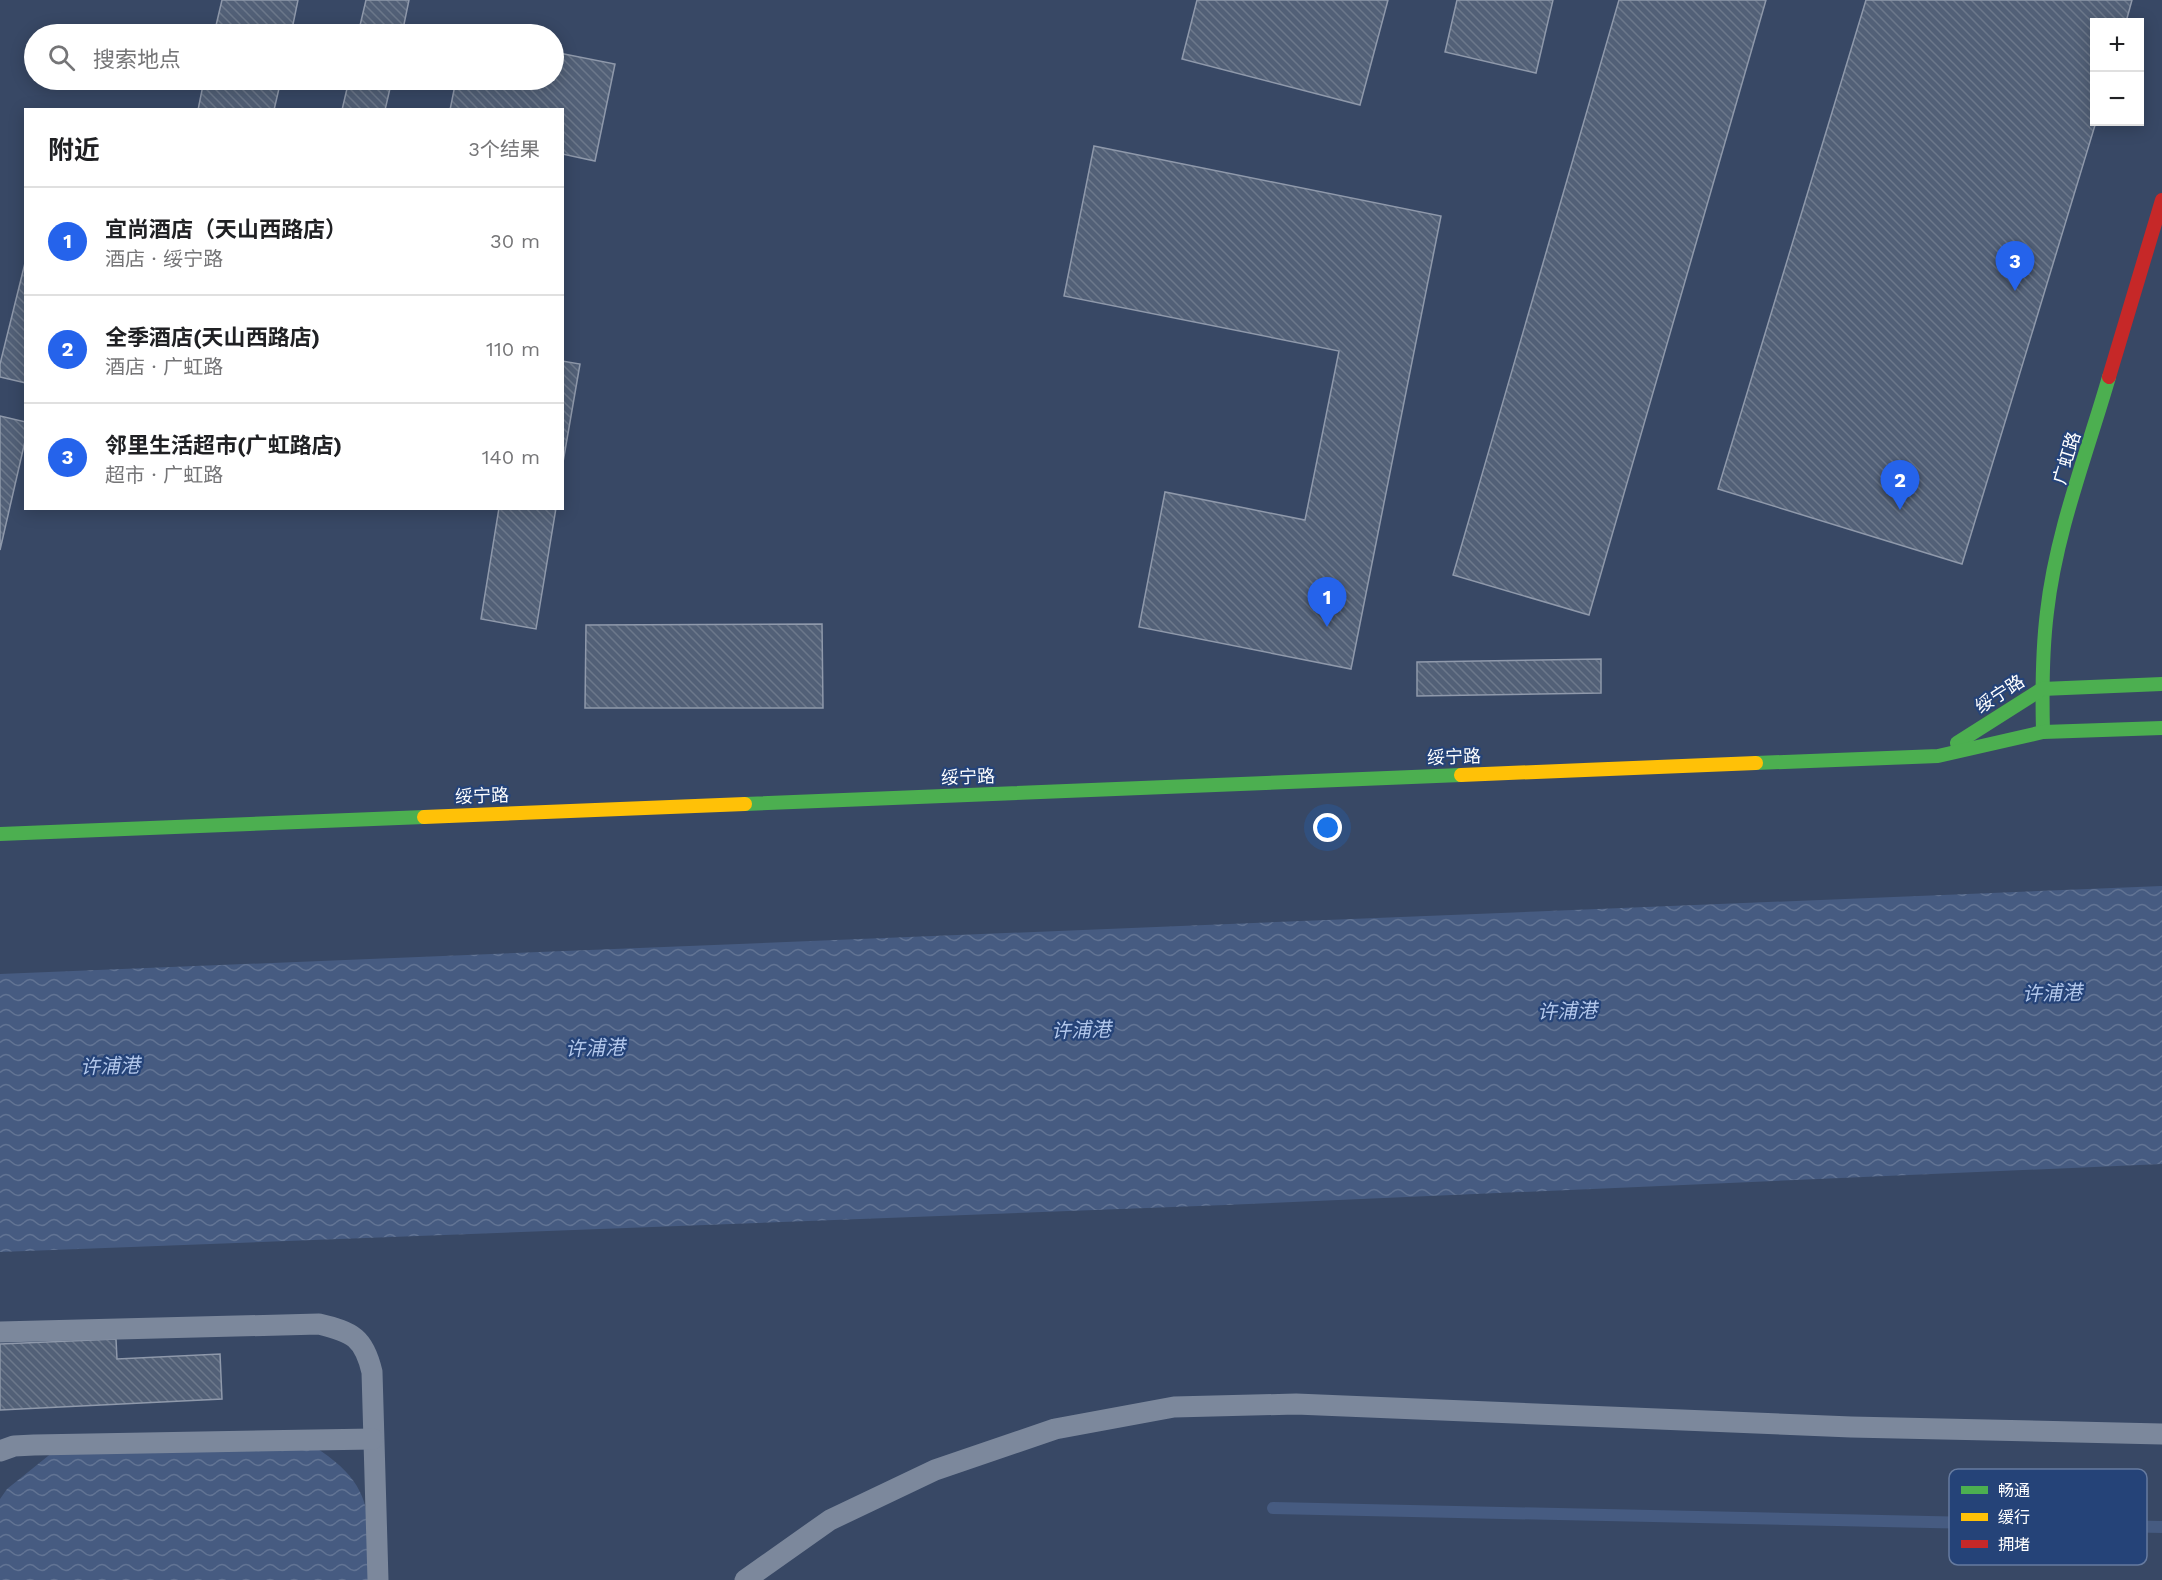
<!DOCTYPE html>
<html lang="zh">
<head>
<meta charset="utf-8">
<style>
	body { margin:0; font-family:"Work Sans","Noto Sans SC",sans-serif; background:#f2f2f2; color:#202124 }
	.controls { position:absolute; right:18px; top:18px; display:grid; overflow:hidden; border-radius:0px; box-shadow:0 3px 15px #0003 }
	.controls button { width:54px; height:54px; display:grid; place-items:center; padding:0; border:0; border-bottom:2px solid #e0e0e0; background:#fff; color:#202124; font:30px sans-serif }
	.you { position:absolute; left:1328px; top:828px; width:21px; height:21px; margin:-15px; border:4px solid #fff; border-radius:50%; background:#1a73e8; box-shadow:0 0 0 9px #1a73e833 }
	.badge { display:grid; place-items:center; width:39px; height:39px; border-radius:50%; background:#2563eb; color:#fff; font-size:20px; font-weight:700 }
	.pin { position:absolute; translate:-50% -50px; filter:drop-shadow(0 2px 3px #0008) }
	.pin::after { content:''; position:absolute; top:32px; width:21px; height:18px; background:inherit; clip-path:polygon(0 0,100% 0,50% 100%) }
	.list { margin:0; padding:0; list-style:none }
	h2 { display:flex; justify-content:space-between; align-items:center; height:78px; margin:0; padding:0 24px; font-size:26px }
	h2 small { font-size:20px; font-weight:400; color:#757577 }
	.list li { display:grid; grid-template-columns:39px 1fr auto; gap:18px; align-items:center; box-sizing:border-box; height:108px; padding:0 24px; border-top:2px solid #e0e0e0 }
	.list b { display:block; font-size:22px; white-space:nowrap }
	.list p { margin:0; font-size:20px; white-space:nowrap; color:#757577 }
	.list em { font-size:20px; font-style:normal; color:#757577 }
	.icon { flex:none; width:33px; height:33px; fill:none; stroke:currentColor; stroke-width:2; stroke-linecap:round; stroke-linejoin:round }
	.map { position:relative; flex:none; width:2162px; height:1580px; overflow:hidden }
	.search { position:absolute; background:#fff; box-shadow:0 3px 15px #0003; left:24px; top:24px; width:540px; height:66px; display:flex; align-items:center; gap:15px; box-sizing:border-box; padding:0 21px; border-radius:33px; color:#757577; font-size:22px }
	.panel { position:absolute; background:#fff; box-shadow:0 3px 15px #0003; left:24px; top:108px; width:540px; height:402px; border-radius:0px }
	.map>svg:first-child { display:block }
	.water { fill:url(#water-waves) }
	.lines { fill:none; stroke-linecap:round; stroke-linejoin:round }
	.stream { stroke:#465b81; stroke-width:12 }
	.building { fill:url(#building-back-hatch); stroke:#8f99ab; stroke-width:1.5 }
	.lane { stroke:#7c889c; stroke-width:21 }
	.fast { stroke:#4caf50; stroke-width:14 }
	.slow { stroke:#ffc107; stroke-width:14 }
	.jam { stroke:#c62828; stroke-width:14 }
	.labels { text-anchor:middle; stroke-width:4.5; stroke-linejoin:round; paint-order:stroke }
	.street-label { font-size:18px; fill:#fff; stroke:#254378 }
	.water-label { font-size:20px; font-style:italic; fill:#b2c7eb; stroke:#254378 }
	.key { fill:#254378; stroke:#667ba0; stroke-width:1.5 }
	.key-label { font-size:16px; fill:#fff }
</style>
</head>
<body>
<div class="map">
<svg width="2162" height="1580" viewBox="0 0 2162 1580">
	<defs>
		<pattern id="water-waves" width="16" height="10" patternUnits="userSpaceOnUse" patternTransform="scale(1.5)"><rect width="16" height="10" fill="#465b81"/><path d="M0 5q4-4 8 0t8 0" fill="none" stroke="#627494"/></pattern>
		<pattern id="building-back-hatch" width="6" height="6" patternUnits="userSpaceOnUse" patternTransform="scale(1.5)"><rect width="6" height="6" fill="#526077"/><path d="M-1 5l2 2M0 0l6 6M5-1l2 2" fill="none" stroke="#6c788b"/></pattern>
	</defs>
	<rect width="100%" height="100%" fill="#384865"/>
	<!-- water -->
	<g class="water">
		<polygon points="2162,886 2162,1164 1225,1205 0,1252 0,974"/>
		<path d="M305 1441C373 1481 369 1508 372 1580H0V1499L7 1489 58 1448Z"/>
	</g>
	<g class="lines">
		<!-- stream -->
		<polyline class="stream" points="1273,1508 2162,1527"/>
	</g>
	<!-- building -->
	<g class="building">
		<polygon points="222,0 298,0 291,34 214,34"/>
		<polygon points="366,0 409,0 402,34 358,34"/>
		<polygon points="1197,0 1388,0 1360,105 1182,59"/>
		<polygon points="1457,0 1553,0 1536,73 1445,52"/>
		<polygon points="1619,0 1766,0 1589,615 1453,575"/>
		<polygon points="1866,0 2132,0 2126,22 2094,22 2096,122 1962,564 1718,489"/>
		<polygon points="554,52 615,64 595,161 562,154 562,110 450,110 456,80 554,80"/>
		<polygon points="204,80 281,80 274,110 198,110"/>
		<polygon points="349,80 392,80 385,110 342,110"/>
		<polygon points="1094,146 1441,216 1351,669 1139,627 1165,492 1305,520 1339,351 1064,296"/>
		<polygon points="26,259 26,383 0,377 0,364"/>
		<polygon points="562,361 580,364 562,468"/>
		<polygon points="0,416 26,422 26,437 0,550"/>
		<polygon points="499,508 556,508 536,629 481,619"/>
		<polygon points="822,624 823,708 585,708 586,625"/>
		<polygon points="1601,659 1601,693 1417,696 1417,662"/>
		<polygon points="116,1339 117,1359 220,1354 222,1399 0,1410 0,1344"/>
	</g>
	<g class="lines">
		<!-- lane -->
		<g class="lane">
			<path d="M0 1332 319 1324C353 1332 364 1338 372 1372L378 1580"/>
			<polyline points="0,1451 14,1446 34,1445 373,1439"/>
			<polyline points="745,1580 830,1520 935,1470 1055,1429 1174,1407 1296,1404 1851,1427 2162,1434"/>
		</g>
		<!-- fast -->
		<g class="fast">
			<path d="M2043 732C2042 692 2042 652 2047 612 2056 532 2087 453 2109 377"/>
			<polyline points="1957,743 2042,689 2162,684"/>
			<polyline points="1756,763 1938,756 2043,732 2162,728"/>
			<polyline points="745,804 1461,775"/>
			<polyline points="0,834 424,817"/>
		</g>
		<!-- slow -->
		<g class="slow">
			<polyline points="1461,775 1756,763"/>
			<polyline points="424,817 745,804"/>
		</g>
		<!-- jam -->
		<polyline class="jam" points="2109,377 2162,200"/>
	</g>
	<g class="labels">
		<!-- street labels -->
		<g class="street-label">
			<text transform="translate(2067 458) rotate(-73)" y="6">广虹路</text>
			<text transform="translate(2000 694) rotate(-33)" y="6">绥宁路</text>
			<text transform="translate(1454 757) rotate(-2)" y="6">绥宁路</text>
			<text transform="translate(968 777) rotate(-2)" y="6">绥宁路</text>
			<text transform="translate(482 796) rotate(-2)" y="6">绥宁路</text>
		</g>
		<!-- water labels -->
		<g class="water-label">
			<text transform="translate(2052 993) rotate(-2)" y="7">许浦港</text>
			<text transform="translate(1567 1011) rotate(-2)" y="7">许浦港</text>
			<text transform="translate(1081 1030) rotate(-2)" y="7">许浦港</text>
			<text transform="translate(595 1048) rotate(-2)" y="7">许浦港</text>
			<text transform="translate(110 1066) rotate(-2)" y="7">许浦港</text>
		</g>
	</g>
	<!-- legend -->
	<rect x="1949" y="1469" width="198" height="96" rx="9" class="key"/>
	<rect x="1961" y="1486" width="27" height="8" fill="#4caf50"/>
	<rect x="1961" y="1513" width="27" height="8" fill="#ffc107"/>
	<rect x="1961" y="1540" width="27" height="8" fill="#c62828"/>
	<g class="key-label">
		<text x="1998" y="1496">畅通</text>
		<text x="1998" y="1523">缓行</text>
		<text x="1998" y="1550">拥堵</text>
	</g>
</svg>
<div class="controls">
<button>+</button>
<button>−</button>
</div>
<div class="you"></div>
<div class="pin badge" style="left:1327px;top:627px">1</div>
<div class="pin badge" style="left:1900px;top:510px">2</div>
<div class="pin badge" style="left:2015px;top:291px">3</div>
<div class="search"><svg class="icon" aria-label="search" viewBox="0 0 24 24"><circle cx="10" cy="10" r="6"/><path d="M15 15l6 6"/></svg>搜索地点</div>
<section class="panel">
<h2>附近<small>3个结果</small></h2>
<ul class="list">
<li><span class="badge">1</span><div><b>宜尚酒店（天山西路店）</b><p>酒店 · 绥宁路</p></div><em>30 m</em></li>
<li><span class="badge">2</span><div><b>全季酒店(天山西路店)</b><p>酒店 · 广虹路</p></div><em>110 m</em></li>
<li><span class="badge">3</span><div><b>邻里生活超市(广虹路店)</b><p>超市 · 广虹路</p></div><em>140 m</em></li>
</ul>
</section>
</div>
</body>
</html>
